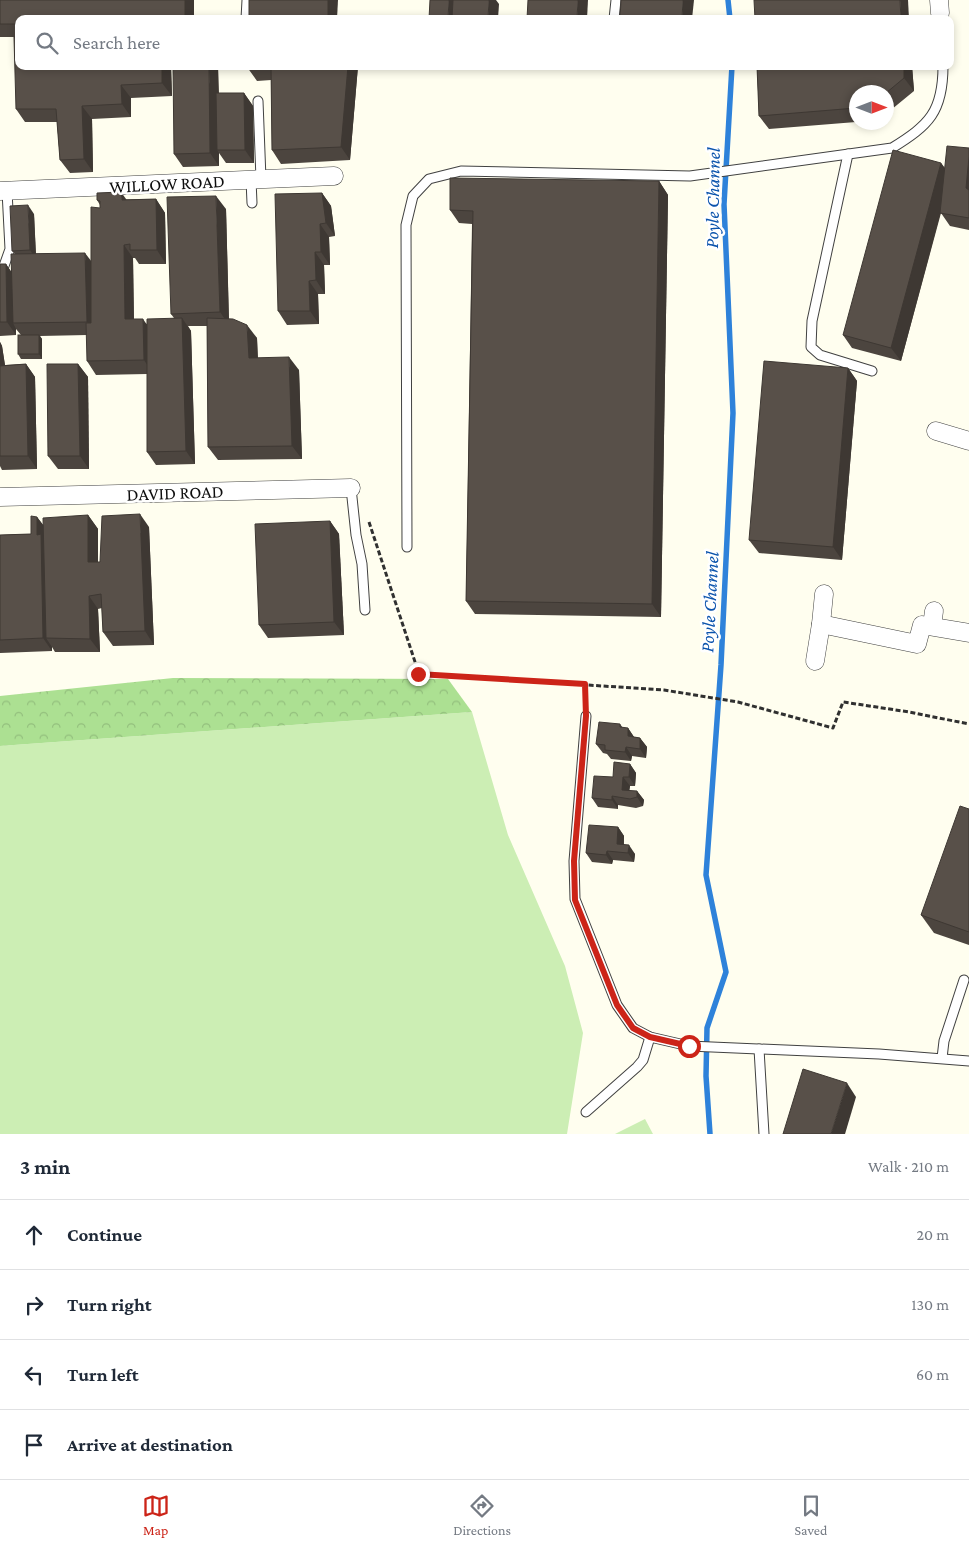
<!DOCTYPE html>
<html lang="en">
<head>
<meta charset="utf-8">
<style>
	body { margin:0; font-family:"Crimson Pro",serif; background:#f2f2f3; color:#1f2937 }
	.compass { position:absolute; left:849px; top:85px; width:45px; height:45px; border-radius:50%; background:#fff; box-shadow:0 2px 8px #0003; rotate:90deg }
	.stop { position:absolute; width:15px; height:15px; margin:-11px; border:4px solid #cc2418; border-radius:50%; background:#fff }
	.stop.end { background:#cc2418; border-color:#fff; box-shadow:0 1px 5px #0008 }
	.list { margin:0; padding:0; list-style:none }
	h2 { display:flex; justify-content:space-between; align-items:center; height:65px; margin:0; padding:0 20px; font-size:21px }
	h2 small { font-size:16px; font-weight:400; color:#747a83 }
	.list li { display:grid; grid-template-columns:32px 1fr auto; gap:15px; align-items:center; box-sizing:border-box; height:70px; padding:0 20px; border-top:1px solid #e0e1e3 }
	.list b { display:block; font-size:19px; white-space:nowrap }
	.list em { font-size:16px; font-style:normal; color:#747a83 }
	.icon { flex:none; width:28px; height:28px; fill:none; stroke:currentColor; stroke-width:2; stroke-linecap:round; stroke-linejoin:round }
	.map { position:relative; flex:none; width:969px; height:1134px; overflow:hidden }
	.search { position:absolute; background:#fff; box-shadow:0 2px 8px #0003; left:15px; right:15px; top:15px; height:55px; display:flex; align-items:center; gap:12px; box-sizing:border-box; padding:0 18px; border-radius:10px; color:#747a83; font-size:19px }
	.sheet { height:345px; background:#fff }
	nav { display:flex; justify-content:space-around; align-items:center; box-sizing:border-box; height:70px; border-top:1px solid #e0e1e3; background:#fff; font-size:14px; color:#747a83 }
	nav a { display:grid; justify-items:center; gap:2px }
	nav .on { color:#cc2418 }
	.map>svg:first-child { display:block }
	.grass { fill:#cceeb4 }
	.forest { fill:url(#forest-crowns) }
	.lines { fill:none; stroke-linecap:round; stroke-linejoin:round }
	.stream { stroke:#2e82da; stroke-width:5.5 }
	.lane-casing { stroke:#414141; stroke-width:11 }
	.street-casing { stroke:#414141; stroke-width:19 }
	.path { stroke:#303030; stroke-width:3; stroke-dasharray:5 2.5; stroke-linecap:butt }
	.lane { stroke:#fff; stroke-width:9 }
	.street { stroke:#fff; stroke-width:18 }
	.wall { fill:#4c453f }
	.shaded-wall { fill:#3e3833 }
	.building { fill:#585049; stroke:#3e3833 }
	.route { stroke:#cc2418; stroke-width:6 }
	.labels { text-anchor:middle; stroke-width:5; stroke-linejoin:round; paint-order:stroke }
	.street-label { font-size:18px; fill:#0e0e0e; stroke:#fff }
	.water-label { font-size:19px; font-style:italic; fill:#0b53ac; stroke:#fff }
</style>
</head>
<body>
<div class="map">
<svg width="969" height="1134" viewBox="0 0 969 1134">
	<defs>
		<pattern id="forest-crowns" width="20" height="18" patternUnits="userSpaceOnUse" patternTransform="scale(1.25)"><rect width="20" height="18" fill="#ace092"/><path d="M2 6a3 3 0 1 1 6 0M12 15a3 3 0 1 1 6 0" fill="none" stroke="#93bf7d"/></pattern>
	</defs>
	<rect width="100%" height="100%" fill="#fffeef"/>
	<!-- grass -->
	<g class="grass">
		<polygon points="472,712 508,835 565,966 583,1033 567,1134 0,1134 0,746"/>
		<polygon points="645,1119 653,1134 615,1134"/>
	</g>
	<!-- forest -->
	<polygon class="forest" points="173,678 448,679 472,712 0,746 0,696"/>
	<g class="lines">
		<!-- stream -->
		<g class="stream">
			<polyline points="728,0 730,19"/>
			<polyline points="710,1134 706,1076 707,1028 726,972 706,875 721,665 733,413 724,204 732,66"/>
		</g>
		<defs>
			<g id="lane">
				<polyline points="246,19 247,0"/>
				<polyline points="614,19 616,0"/>
				<polyline points="258,101 261,179"/>
				<polyline points="848,154 812,321 811,347 820,355 872,371"/>
				<polyline points="251,180 252,203"/>
				<polyline points="0,268 4,266 10,249 7,191"/>
				<polyline points="351,488 356,535 362,564 365,610"/>
				<path d="M407 547 406 225 413 196 429 179 461 171 690 176 892 148C929 125 943 112 943 66"/>
				<polyline points="586,716 574,861 575,899 617,1005 633,1028 650,1037 689,1046 879,1054 969,1061"/>
				<polyline points="759,1049 764,1134"/>
				<polyline points="942,1058 944,1041 964,980"/>
				<polyline points="586,1112 637,1067 643,1060 650,1037"/>
			</g>
			<g id="street">
				<polyline points="939,0 940,13"/>
				<polyline points="0,191 334,176"/>
				<polyline points="936,431 969,441"/>
				<polyline points="0,497 351,488"/>
				<polyline points="824,594 821,624 917,644 922,625 969,633"/>
				<polyline points="932,626 934,611"/>
				<polyline points="815,661 821,624"/>
			</g>
		</defs>
		<!-- lane casing -->
		<use href="#lane" class="lane-casing"/>
		<!-- street casing -->
		<use href="#street" class="street-casing"/>
		<!-- path -->
		<g class="path">
			<polyline points="369,522 419,674 664,690 738,702 833,728 843,702 909,712 969,724"/>
			<polyline points="585,684 586,705"/>
		</g>
		<!-- lane -->
		<use href="#lane" class="lane"/>
		<!-- street -->
		<use href="#street" class="street"/>
	</g>
	<!-- wall -->
	<g class="wall">
		<polygon points="0,0 194,0 194,19 19,19 19,37 0,37"/>
		<polygon points="19,66 171,66 172,96 131,98 131,117 92,119 93,172 70,173 60,160 57,122 25,122 16,109"/>
		<polygon points="218,66 219,93 244,93 253,106 254,163 226,163 219,153 219,166 183,167 174,154"/>
		<polygon points="358,66 350,160 281,164 272,150 271,80 257,81 247,67"/>
		<polygon points="757,66 912,66 914,91 886,114 886,92 856,92 856,122 769,129 759,116"/>
		<polygon points="969,148 969,230 950,226 941,213 901,361 852,348 843,335 941,163 945,168"/>
		<polygon points="659,181 668,195 661,617 475,614 466,601 472,224 459,223 450,210"/>
		<polygon points="322,193 331,206 335,236 329,237 330,265 324,265 325,294 318,294 319,324 287,325 278,311"/>
		<polygon points="156,199 165,213 166,264 139,264 135,258 133,258 134,319 147,324 174,318 171,314 226,209 229,319 257,338 258,358 299,370 302,459 218,460 208,447 207,326 188,326 191,331 195,464 156,465 147,452 147,374 96,375 87,361 87,335 40,336 42,339 42,359 21,359 18,354 21,335 16,329 16,335 0,336 0,264 6,264 11,272 15,254 12,251 34,214 36,254 91,261 100,208 100,205 97,200"/>
		<polygon points="0,342 2,346 5,365 26,364 35,377 37,469 2,470 0,466"/>
		<polygon points="78,364 88,377 89,469 58,469 48,456"/>
		<polygon points="848,368 857,381 842,560 759,553 749,540"/>
		<polygon points="88,515 98,529 98,562 100,562 149,527 154,645 113,646 103,632 102,608 98,609 100,652 55,652 52,647 52,651 0,653 0,535 31,534 37,517 43,525"/>
		<polygon points="330,521 339,534 344,635 268,638 259,625"/>
		<polygon points="620,724 623,728 628,728 634,737 640,738 647,747 646,758 632,756 631,761 611,759 607,754 603,753 596,744"/>
		<polygon points="630,764 636,773 635,786 630,786 629,791 637,791 644,800 643,806 636,808 618,805 618,809 598,807 592,798 613,777"/>
		<polygon points="969,809 969,945 934,933 921,915"/>
		<polygon points="618,827 624,836 624,845 635,854 634,862 613,860 612,864 592,862 586,853"/>
	</g>
	<!-- shaded-wall -->
	<g class="shaded-wall">
		<rect x="185" y="0" width="9" height="19"/>
		<polygon points="328,0 338,0 337,19 328,19"/>
		<polygon points="449,0 458,0 458,19 448,19"/>
		<polygon points="489,0 496,0 499,4 498,19 488,19"/>
		<polygon points="578,0 588,0 587,19 577,19"/>
		<polygon points="683,0 694,0 692,19 682,19"/>
		<polygon points="900,0 908,0 909,19 901,19"/>
		<polygon points="162,66 171,66 172,96 162,83"/>
		<polygon points="209,66 218,66 219,150 217,150 219,153 219,166 210,153"/>
		<polygon points="348,66 358,66 350,160 341,147"/>
		<polygon points="904,66 912,66 914,91 904,78"/>
		<polygon points="121,85 131,98 131,117 122,104"/>
		<polygon points="244,93 253,106 254,163 245,150"/>
		<polygon points="82,106 92,119 93,172 84,159"/>
		<polygon points="969,157 969,193 966,188"/>
		<polygon points="941,163 950,177 901,361 891,348"/>
		<polygon points="659,181 668,195 661,617 652,604"/>
		<polygon points="121,192 131,206 122,200"/>
		<polygon points="322,193 331,206 335,236 326,223"/>
		<polygon points="216,196 226,209 229,325 220,312"/>
		<polygon points="156,199 165,213 166,264 157,250"/>
		<polygon points="28,205 34,214 36,259 30,250"/>
		<polygon points="320,224 329,237 330,265 321,252"/>
		<polygon points="124,245 133,258 134,332 125,319"/>
		<polygon points="315,252 324,265 325,294 316,280"/>
		<polygon points="85,253 95,266 96,335 87,322"/>
		<polygon points="6,264 15,277 13,323 16,329 16,335 7,322"/>
		<polygon points="309,281 318,294 319,324 310,311"/>
		<polygon points="182,318 191,331 195,464 186,451"/>
		<polygon points="143,319 152,332 153,374 144,360"/>
		<polygon points="247,325 257,338 258,371 249,358"/>
		<polygon points="39,335 42,339 42,359 39,354"/>
		<polygon points="0,342 2,346 7,379 0,370"/>
		<polygon points="289,357 299,370 302,459 292,446"/>
		<polygon points="26,364 35,377 37,469 28,456"/>
		<polygon points="78,364 88,377 89,469 80,456"/>
		<polygon points="848,368 857,381 842,560 833,547"/>
		<polygon points="140,514 149,527 154,645 145,631"/>
		<polygon points="88,515 98,529 98,575 88,562"/>
		<polygon points="37,517 47,530 46,638 52,647 52,651 43,638 37,535"/>
		<polygon points="330,521 339,534 344,635 334,622"/>
		<polygon points="89,596 98,609 100,652 90,639"/>
		<polygon points="628,728 634,737 628,736"/>
		<polygon points="640,738 647,747 646,758 640,749"/>
		<polygon points="626,747 632,756 631,761 625,752"/>
		<polygon points="630,764 636,773 635,786 629,777"/>
		<polygon points="623,777 630,786 628,799 622,790"/>
		<polygon points="637,791 644,800 643,806 637,797"/>
		<polygon points="612,796 618,805 618,809 612,800"/>
		<polygon points="618,827 624,836 623,853 617,844"/>
		<polygon points="629,845 635,854 634,862 628,853"/>
		<polygon points="607,851 613,860 612,864 606,855"/>
		<polygon points="847,1083 856,1097 845,1134 831,1134"/>
	</g>
	<!-- building -->
	<g class="building">
		<polygon points="0,0 185,0 185,19 19,19 19,24 0,24"/>
		<rect x="249" y="0" width="79" height="19"/>
		<polygon points="430,0 449,0 448,19 429,19"/>
		<polygon points="453,0 489,0 488,19 452,19"/>
		<polygon points="528,0 578,0 577,19 527,19"/>
		<polygon points="621,0 683,0 682,19 620,19"/>
		<polygon points="754,0 900,0 901,19 755,19"/>
		<polygon points="14,37 19,38 19,66 162,66 162,83 121,85 122,104 82,106 84,159 60,160 56,109 16,109"/>
		<polygon points="173,66 209,66 210,153 174,154"/>
		<polygon points="247,66 348,66 341,147 272,150 271,67 247,67"/>
		<polygon points="757,66 904,66 904,78 886,93 856,92 856,108 759,116"/>
		<polygon points="216,93 244,93 245,150 217,150"/>
		<polygon points="947,146 969,148 969,157 966,188 969,190 969,218 940,213"/>
		<polygon points="893,150 941,163 891,348 843,335"/>
		<polygon points="450,178 659,181 652,604 466,601 473,211 450,210"/>
		<polygon points="121,192 122,200 156,199 157,250 130,250 130,244 124,245 125,319 143,319 144,360 87,361 86,323 91,323 91,207 100,208 100,201 97,200 97,193"/>
		<polygon points="322,193 326,223 320,224 321,252 315,252 316,280 309,281 310,311 278,311 275,194"/>
		<polygon points="216,196 220,312 171,314 167,197"/>
		<polygon points="28,205 30,250 12,251 10,206"/>
		<polygon points="85,253 87,322 13,323 11,254"/>
		<polygon points="0,264 6,264 7,322 0,322"/>
		<polygon points="182,318 186,451 147,452 147,319"/>
		<polygon points="207,318 233,319 247,325 249,358 289,357 292,446 208,447"/>
		<rect x="18" y="335" width="21" height="19"/>
		<polygon points="764,361 848,368 833,547 749,540"/>
		<polygon points="26,364 28,456 0,456 0,366"/>
		<polygon points="47,364 78,364 80,456 48,456"/>
		<polygon points="140,514 145,631 103,632 101,594 89,596 90,639 46,638 43,518 88,515 88,562 100,562 102,516"/>
		<polygon points="31,516 37,517 37,535 41,534 43,638 0,640 0,535 31,534"/>
		<polygon points="330,521 334,622 259,625 255,524"/>
		<polygon points="599,722 620,724 620,727 628,728 628,736 640,738 640,749 626,747 625,752 605,750 605,745 596,744"/>
		<polygon points="614,762 630,764 629,777 623,777 622,790 637,791 637,797 630,799 612,796 612,800 592,798 594,776 613,777"/>
		<polygon points="960,806 969,809 969,932 921,915"/>
		<polygon points="589,825 618,827 617,844 629,845 628,853 607,851 606,855 586,853"/>
		<polygon points="803,1069 847,1083 831,1134 783,1134"/>
	</g>
	<g class="lines">
		<!-- route -->
		<polyline class="route" points="418,674 585,684 586,716 574,861 575,900 617,1005 633,1028 650,1037 689,1046"/>
	</g>
	<g class="labels">
		<!-- street labels -->
		<g class="street-label">
			<text transform="translate(167 184) rotate(-3)" y="6">WILLOW ROAD</text>
			<text transform="translate(175 493) rotate(-2)" y="6">DAVID ROAD</text>
		</g>
		<!-- water labels -->
		<g class="water-label">
			<text transform="translate(712 198) rotate(-89)" y="7">Poyle Channel</text>
			<text transform="translate(709 602) rotate(-87)" y="7">Poyle Channel</text>
		</g>
	</g>
</svg>
<svg class="compass" viewBox="-18 -18 36 36"><path d="M0-13l5 13h-10z" fill="#e53935"/><path d="M0 13l5-13h-10z" fill="#747a83"/></svg>
<div class="stop" style="left:689px;top:1046px"></div>
<div class="stop end" style="left:418px;top:674px"></div>
<div class="search"><svg class="icon" aria-label="search" viewBox="0 0 24 24"><circle cx="10" cy="10" r="6"/><path d="M15 15l6 6"/></svg>Search here</div>
</div>
<section class="sheet">
<h2>3 min<small>Walk · 210 m</small></h2>
<ul class="list">
<li><svg class="icon" aria-label="ahead" viewBox="0 0 24 24"><path d="M12 20V5M6 11l6-6 6 6"/></svg><div><b>Continue</b></div><em>20 m</em></li>
<li><svg class="icon" aria-label="right" viewBox="0 0 24 24"><path d="M7 20v-9h11M14 6l5 5-5 5"/></svg><div><b>Turn right</b></div><em>130 m</em></li>
<li><svg class="icon" aria-label="left" viewBox="0 0 24 24"><path d="M17 20v-9H6M10 6l-5 5 5 5"/></svg><div><b>Turn left</b></div><em>60 m</em></li>
<li><svg class="icon" aria-label="arrive" viewBox="0 0 24 24"><path d="M6 21V4h12l-3 4 3 4H6"/></svg><div><b>Arrive at destination</b></div></li>
</ul>
</section>
<nav>
<a class="on"><svg class="icon" aria-label="map" viewBox="0 0 24 24"><path d="M3 6l6-2 6 2 6-2v14l-6 2-6-2-6 2zM9 4v14M15 6v14"/></svg>Map</a>
<a><svg class="icon" aria-label="directions" viewBox="0 0 24 24"><path d="M12 3l9 9-9 9-9-9zM9 14v-3h6M13 9l2 2-2 2"/></svg>Directions</a>
<a><svg class="icon" aria-label="saved" viewBox="0 0 24 24"><path d="M7 4h10v16l-5-4-5 4z"/></svg>Saved</a>
</nav>
</body>
</html>
